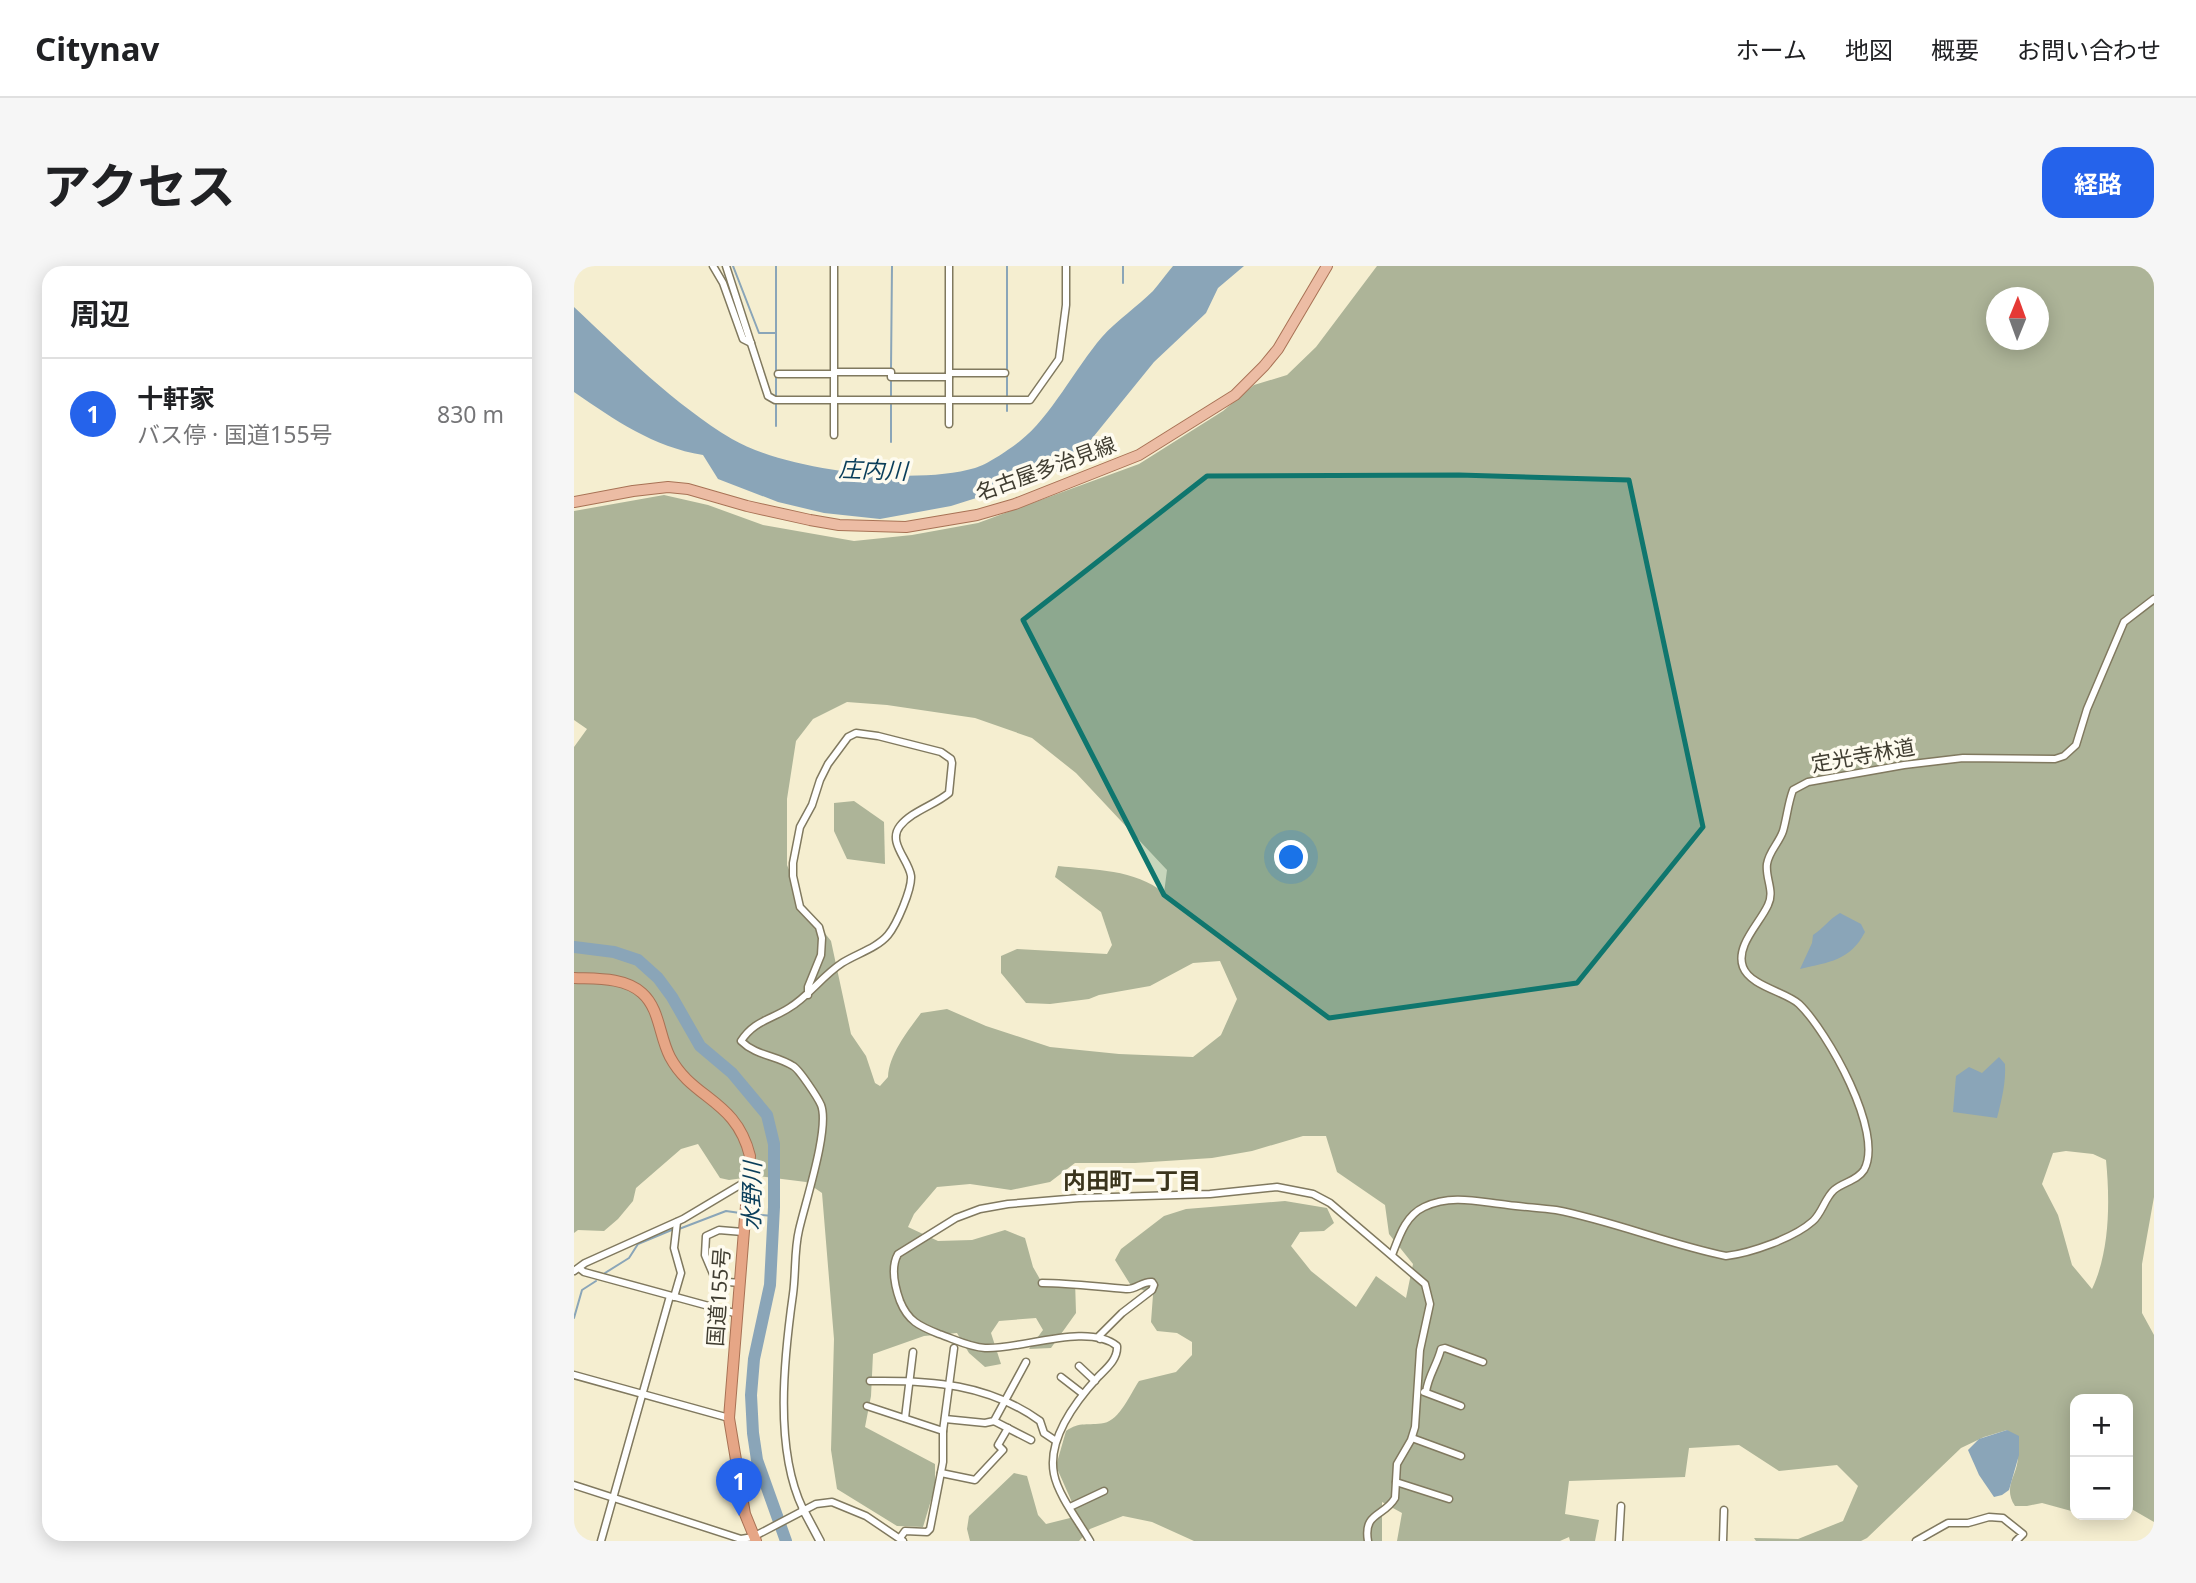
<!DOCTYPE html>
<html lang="ja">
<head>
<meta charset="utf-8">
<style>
	body { margin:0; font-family:"Noto Sans","Noto Sans JP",sans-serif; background:#f6f6f6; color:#202124 }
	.controls { position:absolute; right:21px; bottom:21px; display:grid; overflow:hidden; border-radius:14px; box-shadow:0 4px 18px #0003 }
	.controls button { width:63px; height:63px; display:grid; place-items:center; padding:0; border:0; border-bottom:2px solid #e0e0e0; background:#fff; color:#202124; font:35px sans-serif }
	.compass { position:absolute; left:1412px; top:21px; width:63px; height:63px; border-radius:50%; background:#fff; box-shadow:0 4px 18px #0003; rotate:1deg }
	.you { position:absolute; left:718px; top:592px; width:24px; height:24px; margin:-18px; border:5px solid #fff; border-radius:50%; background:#1a73e8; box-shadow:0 0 0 10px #1a73e833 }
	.badge { display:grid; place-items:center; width:46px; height:46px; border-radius:50%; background:#2563eb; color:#fff; font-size:23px; font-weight:700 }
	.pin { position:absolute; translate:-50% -58px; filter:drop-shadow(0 2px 4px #0008) }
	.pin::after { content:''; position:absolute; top:37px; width:24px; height:21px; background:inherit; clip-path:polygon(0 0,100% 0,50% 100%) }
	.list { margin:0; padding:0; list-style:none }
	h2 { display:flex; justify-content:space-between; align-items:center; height:91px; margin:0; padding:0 28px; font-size:30px }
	h2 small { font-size:23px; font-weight:400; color:#757577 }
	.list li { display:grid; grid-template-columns:46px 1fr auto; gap:21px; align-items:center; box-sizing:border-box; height:112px; padding:0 28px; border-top:2px solid #e0e0e0 }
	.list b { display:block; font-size:26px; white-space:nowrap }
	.list p { margin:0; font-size:23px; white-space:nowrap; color:#757577 }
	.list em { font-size:23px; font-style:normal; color:#757577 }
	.map { position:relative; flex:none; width:1580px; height:1275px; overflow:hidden; border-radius:21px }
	header { display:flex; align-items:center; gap:42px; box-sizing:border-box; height:98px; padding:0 35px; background:#fff; border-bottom:2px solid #e0e0e0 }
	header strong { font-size:33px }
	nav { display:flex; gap:38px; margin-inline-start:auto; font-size:24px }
	.intro { display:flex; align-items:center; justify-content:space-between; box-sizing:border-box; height:168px; padding:0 42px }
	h1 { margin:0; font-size:49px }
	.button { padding:18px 32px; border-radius:21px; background:#2563eb; color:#fff; font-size:24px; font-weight:700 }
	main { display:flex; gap:42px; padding:0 42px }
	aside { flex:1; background:#fff; border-radius:21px; box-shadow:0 4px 18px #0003 }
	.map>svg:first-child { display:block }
	.forest { fill:#adb498; fill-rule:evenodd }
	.water { fill:#8aa5b8 }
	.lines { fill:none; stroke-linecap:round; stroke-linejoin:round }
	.stream { stroke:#8aa5b8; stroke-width:2 }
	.river { stroke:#8aa5b8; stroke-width:12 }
	.minor-casing { stroke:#80795f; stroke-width:9 }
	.tertiary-casing { stroke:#80795f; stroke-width:10 }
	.primary-casing { stroke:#a87255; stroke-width:12 }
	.trunk-casing { stroke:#a87255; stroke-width:12 }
	.minor { stroke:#fff; stroke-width:6 }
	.tertiary { stroke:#fff; stroke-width:7 }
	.primary { stroke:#ecbca4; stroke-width:10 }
	.trunk { stroke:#e6a686; stroke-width:10 }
	.marked { fill:#0f766e; fill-opacity:0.2; stroke:#0f766e; stroke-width:5; stroke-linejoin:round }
	.labels { text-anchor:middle; stroke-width:7; stroke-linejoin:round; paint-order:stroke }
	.street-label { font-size:21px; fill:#403d31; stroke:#fefbef }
	.water-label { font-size:23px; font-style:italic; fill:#0a3e5a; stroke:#fefbef }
	.neighbourhood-label { font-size:23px; font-weight:bold; fill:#3a341c; stroke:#fefbef }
</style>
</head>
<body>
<header>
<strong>Citynav</strong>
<nav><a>ホーム</a><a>地図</a><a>概要</a><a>お問い合わせ</a></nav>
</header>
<div class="intro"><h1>アクセス</h1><a class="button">経路</a></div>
<main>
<aside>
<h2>周辺<small></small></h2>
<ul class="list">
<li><span class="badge">1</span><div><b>十軒家</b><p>バス停 · 国道155号</p></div><em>830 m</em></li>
</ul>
</aside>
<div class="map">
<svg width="1580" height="1275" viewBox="0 0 1580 1275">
	<rect width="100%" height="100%" fill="#f5eed0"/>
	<!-- forest -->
	<g class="forest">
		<path d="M803 0H1580V931L1568 998V1047L1580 1069V1256L1554 1241V1133H1501V1246L1468 1237 1453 1240H1441C1428 1220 1444 1210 1444 1190 1444 1182 1436 1171 1433 1164L1410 1171 1387 1182 1293 1272 1287 1275H1182L1180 1272 1224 1273 1269 1255 1284 1220 1263 1199 1205 1205 1165 1179 1115 1182 1111 1211 995 1215 991 1248 1025 1254 1021 1275H996L995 1271 986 1275H823L828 1247 808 1236V1275H620L578 1256 549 1250 516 1263 505 1275H396L393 1263 395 1250 440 1207 453 1210 464 1249 472 1258 504 1250 482 1200 492 1165C506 1155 514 1160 530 1157 546 1154 556 1128 565 1115L602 1106 618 1089V1076L603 1067 583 1065 577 1056 579 1029 556 1018 541 994 547 983 590 950 612 943 711 935 753 942 760 957 750 965 726 966 717 980 737 1005 782 1041 802 1010 832 1032 839 998 815 968 811 939 763 906 752 870H729L678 885 638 892 561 897H501L476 916 437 924 396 918 363 921 340 948 334 961 364 975 398 974 431 964 451 972 459 1001 467 1015 501 1014 502 1047 477 1082 455 1083 469 1064 462 1052 425 1055 417 1067 427 1098 411 1101 395 1087 383 1067 350 1070 299 1088 297 1130 291 1161 361 1198V1221L349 1261 323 1260 263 1223 257 1184 260 1073 248 927 232 916 184 910 155 914 146 912 124 878 107 883 62 922 59 935 44 953 30 965 4 964 0 967V481L13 463 0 454V245L90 229 134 239 189 259 280 275 338 269 404 257 565 198 649 145 680 119 713 109 742 81ZM1422 32H1464V74H1422ZM273 436 313 439 401 452 458 472 502 507 593 604 590 627C561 603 520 604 484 600L481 611 527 646 538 679 533 688 443 683 427 690V707L452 737 476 738 515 733 525 729 576 720 619 697 646 695 663 733 647 769 619 791 545 788 476 781 412 760 373 743 347 747C334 765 315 788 314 811L306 820 301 817 292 790 277 768 257 675 231 642 213 599V533L222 475 239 453ZM1492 885 1519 888 1532 894C1536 935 1536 985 1518 1023L1498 999 1484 949 1468 918 1479 887Z"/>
		<polygon points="280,535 310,556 311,598 273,593 260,565 260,537"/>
	</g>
	<!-- water -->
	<g class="water">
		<path d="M599 0H670L644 22 632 47 580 96 507 186 487 204 453 216 377 240 306 253 250 247 204 236 144 213 129 189C79 181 41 154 0 126V41C48 86 101 139 158 173 213 205 340 220 401 202 413 199 436 183 446 175 476 152 502 101 528 71 543 54 563 41 579 25 586 17 592 8 599 0Z"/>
		<path d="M1266 647 1287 658 1291 666C1276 695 1255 696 1226 703L1238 677 1239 669C1250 662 1255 653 1266 647Z"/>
		<path d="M1425 791 1431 798C1432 816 1428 833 1423 852L1379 846 1382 810 1395 801 1408 807Z"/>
		<polygon points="1433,1164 1445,1170 1445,1189 1435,1224 1428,1229 1420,1231 1405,1209 1394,1184 1405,1173"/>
	</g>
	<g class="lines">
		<!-- stream -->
		<g class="stream">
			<polyline points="159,0 185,67 202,67"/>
			<polyline points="549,17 549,0"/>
			<polyline points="263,68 263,104"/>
			<polyline points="317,103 318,0"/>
			<polyline points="433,104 433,0"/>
			<polyline points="263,110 263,129 265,131"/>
			<polyline points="317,130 317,115"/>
			<polyline points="202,132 202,0"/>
			<polyline points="433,132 433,110"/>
			<polyline points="433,138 433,145"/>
			<polyline points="202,160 202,138"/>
			<polyline points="317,176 317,136"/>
			<polyline points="175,948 199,950"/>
			<polyline points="105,963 152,945 166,947"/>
			<polyline points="31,1007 55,992 64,978 100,963"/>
			<polyline points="0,1052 8,1024 22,1015"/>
		</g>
		<!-- river -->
		<polyline class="river" points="0,681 40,686 64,694 84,712 98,731 126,780 158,807 193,849 200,878 200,941 196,1019 180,1093 177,1129 179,1167 183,1194 212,1275"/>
		<defs>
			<g id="minor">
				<polyline points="139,0 149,17 169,73 177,77"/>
				<polyline points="152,0 194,130 201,134 456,134 485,93 492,39 492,0"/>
				<polyline points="260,106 317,106 317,111 375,111"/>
				<polyline points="375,107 431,107"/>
				<polyline points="204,108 260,108"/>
				<polyline points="375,158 375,0"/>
				<polyline points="260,169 260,0"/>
				<path d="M818 989C825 971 831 950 850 941 878 928 905 936 934 939 950 941 966 942 982 944 1039 955 1094 978 1152 990 1177 987 1220 972 1239 955 1248 947 1251 932 1260 924 1269 916 1283 915 1290 904 1311 867 1253 765 1225 738 1212 726 1176 720 1169 701 1161 680 1186 657 1194 639 1201 625 1191 612 1193 598 1195 585 1205 577 1209 565 1213 551 1214 537 1219 524L1234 516 1330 499 1389 492 1481 493 1490 490 1502 479 1513 443 1550 356 1580 333"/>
				<polyline points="5,1002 10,1006 164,1048"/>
				<polyline points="0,1005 11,997 109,953 166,919 173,918"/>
				<polyline points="166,1017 142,1015 131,989 132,970 145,964 169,966"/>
				<path d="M468 1017C497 1017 524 1021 552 1023 562 1024 568 1015 578 1016L580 1019 578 1024 548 1047 525 1070 526 1073"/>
				<polyline points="100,1031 107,1007 100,982 103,956"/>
				<polyline points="505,1100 521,1115"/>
				<polyline points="0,1109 155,1152"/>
				<polyline points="487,1111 509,1128"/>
				<path d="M296 1115C357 1114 415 1118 466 1155L470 1167 482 1175"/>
				<polyline points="850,1126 887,1140"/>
				<path d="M852 1126C854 1110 863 1099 867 1083L871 1082 909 1096"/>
				<polyline points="293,1140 369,1165"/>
				<polyline points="331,1152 339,1086"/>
				<polyline points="371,1153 411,1157 420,1155 452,1096"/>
				<polyline points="420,1155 457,1174"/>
				<polyline points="838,1172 887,1190"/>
				<polyline points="367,1207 401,1214 429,1184 424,1179 434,1162"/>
				<polyline points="822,1216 875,1233"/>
				<polyline points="0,1219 167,1273 179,1271 242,1238 258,1236 292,1250 329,1275"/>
				<polyline points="496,1241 530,1225"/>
				<path d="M229 1243C200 1183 210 1092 219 1028 222 1006 220 985 225 964 231 937 256 862 247 839 244 832 225 803 219 800 202 789 182 790 167 775 180 755 196 754 215 742 235 730 248 710 268 697 282 688 303 682 314 669 323 658 338 623 337 610 335 594 313 576 326 560 338 545 361 539 375 527L378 497 377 493 367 486 304 470 282 467 274 471 254 498 246 514 238 539 226 561 219 597V610L226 641 245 661 248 672 247 689 234 721V729"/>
				<polyline points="326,1272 331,1265 353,1266 356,1263 369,1196 369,1165 380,1082"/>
				<polyline points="27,1275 96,1030"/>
				<path d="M516 1275C505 1256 484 1229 480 1208 473 1173 502 1135 524 1111 533 1102 544 1093 543 1080 514 1056 446 1084 411 1082 395 1081 380 1073 365 1068 345 1060 334 1055 326 1035 321 1021 316 1002 324 988L382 952 406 943 434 938 505 932 636 928 703 921 739 928 756 937 851 1018 856 1038 846 1084 841 1161 837 1174 823 1198 821 1232C810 1251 789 1246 794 1275"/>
				<polyline points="1045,1275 1047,1240"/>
				<polyline points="1149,1275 1150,1244"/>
				<polyline points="1342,1275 1374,1257 1394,1257 1415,1251 1429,1252 1449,1268 1442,1275"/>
			</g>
			<polyline id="tertiary" points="229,1243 246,1275"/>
			<polyline id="primary" points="0,236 59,225 94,221 114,223 173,240 236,254 265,259 332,261 403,249 441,238 565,189 661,129 690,100 704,83 753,0"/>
			<path id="trunk" d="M0 712C22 713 50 711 68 727 86 743 85 770 96 791 119 834 162 833 176 890L155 1152 171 1248 182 1275"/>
		</defs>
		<!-- minor casing -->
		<use href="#minor" class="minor-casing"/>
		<!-- tertiary casing -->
		<use href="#tertiary" class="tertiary-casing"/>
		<!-- primary casing -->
		<use href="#primary" class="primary-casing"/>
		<!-- trunk casing -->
		<use href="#trunk" class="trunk-casing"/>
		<!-- minor -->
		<use href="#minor" class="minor"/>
		<!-- tertiary -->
		<use href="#tertiary" class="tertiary"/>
		<!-- primary -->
		<use href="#primary" class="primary"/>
		<!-- trunk -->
		<use href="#trunk" class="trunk"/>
	</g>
	<!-- marked area -->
	<path class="marked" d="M885 209 1055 214 1129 561 1003 717 755 752 590 629 449 354 633 210Z"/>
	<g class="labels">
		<!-- street labels -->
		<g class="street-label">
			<text transform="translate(472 203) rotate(-20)" y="7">名古屋多治見線</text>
			<text transform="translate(1289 490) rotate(-10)" y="7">定光寺林道</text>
			<text transform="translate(145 1031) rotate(-86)" y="7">国道155号</text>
		</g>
		<!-- water labels -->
		<g class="water-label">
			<text transform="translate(299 204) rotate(2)" y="8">庄内川</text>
			<text transform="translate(178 930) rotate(-89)" y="8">水野川</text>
		</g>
		<!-- neighbourhood labels -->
		<g class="neighbourhood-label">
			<text x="558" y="923">内田町一丁目</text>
		</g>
	</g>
</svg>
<div class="controls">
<button>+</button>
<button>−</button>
</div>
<svg class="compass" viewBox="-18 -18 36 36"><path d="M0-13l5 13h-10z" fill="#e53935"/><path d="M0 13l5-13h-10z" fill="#757577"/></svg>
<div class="you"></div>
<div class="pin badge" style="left:165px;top:1250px">1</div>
</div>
</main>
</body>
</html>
